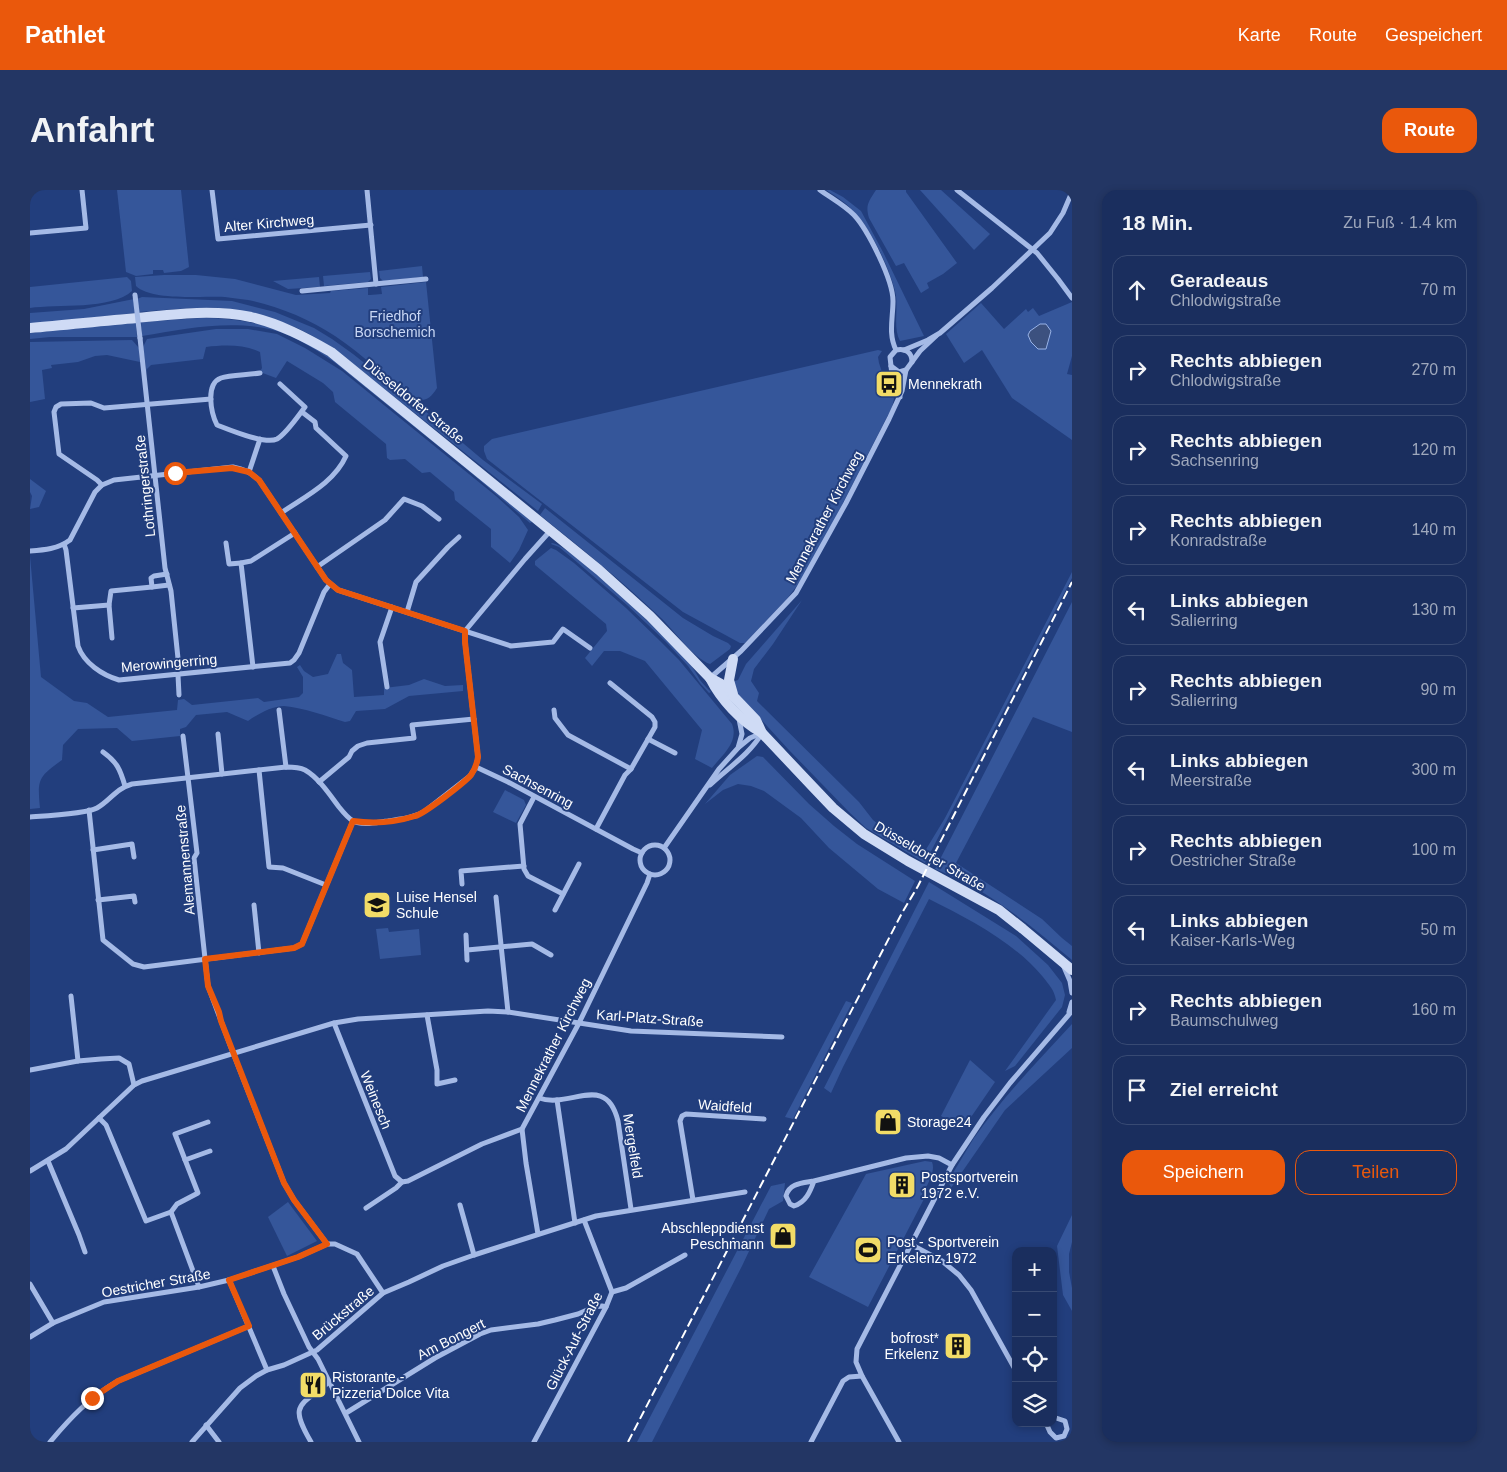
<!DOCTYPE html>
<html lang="de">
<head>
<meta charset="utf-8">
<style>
	body { margin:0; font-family:Arial,sans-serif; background:#233664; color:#f1f3f6 }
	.controls { position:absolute; right:15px; bottom:15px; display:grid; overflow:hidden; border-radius:10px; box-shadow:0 2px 8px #0003 }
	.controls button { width:45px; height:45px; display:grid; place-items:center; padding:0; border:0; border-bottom:1px solid #384a73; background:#1a2e5e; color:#f1f3f6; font:25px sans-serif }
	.stop { position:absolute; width:15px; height:15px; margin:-11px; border:4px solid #ea580c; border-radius:50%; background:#fff }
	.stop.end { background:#ea580c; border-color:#fff; box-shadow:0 1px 5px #0008 }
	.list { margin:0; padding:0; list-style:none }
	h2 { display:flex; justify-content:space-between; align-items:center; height:65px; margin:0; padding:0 20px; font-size:21px }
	h2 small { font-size:16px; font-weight:400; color:#9fa8bc }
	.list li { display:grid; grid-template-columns:32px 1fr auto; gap:15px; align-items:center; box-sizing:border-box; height:70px; margin:0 10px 10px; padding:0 10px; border:1px solid #384a73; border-radius:15px }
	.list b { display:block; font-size:19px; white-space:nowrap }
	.list p { margin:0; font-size:16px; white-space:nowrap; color:#9fa8bc }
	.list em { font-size:16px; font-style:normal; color:#9fa8bc }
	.actions { display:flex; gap:10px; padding:15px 20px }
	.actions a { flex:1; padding:11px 0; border:1px solid #ea580c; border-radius:15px; text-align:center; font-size:18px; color:#ea580c }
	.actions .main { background:#ea580c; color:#fff }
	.icon { flex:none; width:28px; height:28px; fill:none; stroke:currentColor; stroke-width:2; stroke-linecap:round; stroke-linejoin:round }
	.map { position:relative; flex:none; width:1042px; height:1252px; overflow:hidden; border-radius:15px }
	header { display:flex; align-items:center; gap:30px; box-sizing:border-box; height:70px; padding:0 25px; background:#ea580c; color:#fff }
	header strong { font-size:24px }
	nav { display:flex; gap:28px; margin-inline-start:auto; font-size:18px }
	.intro { display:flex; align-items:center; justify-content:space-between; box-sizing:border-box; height:120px; padding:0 30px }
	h1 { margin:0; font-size:35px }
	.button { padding:12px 22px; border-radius:15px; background:#ea580c; color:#fff; font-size:18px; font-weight:700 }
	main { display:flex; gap:30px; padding:0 30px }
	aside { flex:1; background:#1a2e5e; border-radius:15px; box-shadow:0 2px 8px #0003 }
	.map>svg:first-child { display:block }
	.green { fill:#35569a }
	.water { fill:#3c517f; stroke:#99b3e7 }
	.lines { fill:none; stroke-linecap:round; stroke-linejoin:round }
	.street { stroke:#a5bae6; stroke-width:5 }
	.secondary { stroke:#cfdbf5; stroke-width:10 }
	.rail { stroke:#fff; stroke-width:2; stroke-dasharray:9 4; stroke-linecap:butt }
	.street-bridge { stroke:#a5bae6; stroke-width:5 }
	.route { stroke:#ea580c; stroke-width:6 }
	.labels { text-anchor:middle; stroke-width:4; stroke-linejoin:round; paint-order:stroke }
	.street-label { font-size:14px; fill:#fff; stroke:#223e7d }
	.park-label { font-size:14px; fill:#c9d7f5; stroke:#223e7d }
	.poi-label { font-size:14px; fill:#fff; stroke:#223e7d; text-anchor:start }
</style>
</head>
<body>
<header>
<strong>Pathlet</strong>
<nav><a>Karte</a><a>Route</a><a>Gespeichert</a></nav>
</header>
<div class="intro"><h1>Anfahrt</h1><a class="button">Route</a></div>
<main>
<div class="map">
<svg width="1042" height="1252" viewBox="0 0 1042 1252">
	<rect width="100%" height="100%" fill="#223e7d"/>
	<!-- green -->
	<g class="green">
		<polygon points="87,0 151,0 159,77 151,81 134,83 133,80 123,80 123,84 106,86 96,82"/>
		<path d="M796 0H800L813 7 831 21 853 62 894 146 870 151C863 138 868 121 866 106 862 83 842 41 826 24 818 14 807 7 796 0Z"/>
		<path d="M846 0H876V2L927 73 913 84 897 93 899 98 891 103 874 73 866 76 839 28C835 15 839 11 846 0Z"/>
		<polygon points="890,0 911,0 960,44 944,60"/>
		<polygon points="392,76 393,87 353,91 350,88 349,81"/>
		<polygon points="340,82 341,89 338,92 294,96 293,86"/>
		<path d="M134 85H166L205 89 266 105 300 103 301 101 338 98V105H340L352 104 351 97 396 92 407 198C401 208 396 211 386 210 358 191 334 165 305 146 279 129 248 116 218 110 210 109 202 108 195 107 173 106 121 111 106 96L105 87Z"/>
		<path d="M97 87 101 91 102 101C82 120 26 114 0 118V97Z"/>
		<polygon points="289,87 290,97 258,99 243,91"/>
		<path d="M112 107 202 111 245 122 284 138 302 149 323 164 395 221 453 270 512 314 508 321 318 170C283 143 259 131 215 123 207 121 198 119 189 118 162 117 136 120 109 122L107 109Z"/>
		<polygon points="104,109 106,123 0,134 0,123 54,119"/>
		<polygon points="1042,112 1042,166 1037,184 1042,185 1042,250 982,208 952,160 934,173 916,144 951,113 974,139 996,119 998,122 1003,118 1009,126"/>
		<path d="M171 128C202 128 231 132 260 144 298 161 329 191 361 217 409 254 456 292 502 332L500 333 434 277 304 172C285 159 262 144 239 139 197 130 154 139 112 146L111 132Z"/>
		<polygon points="106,132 107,147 20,147 0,149 0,143"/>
		<path d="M186 139H218L247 144 275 158 312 181 466 306 489 327 498 340 489 360 480 373 461 357V339L425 310 424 302 400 282 392 283 375 269 360 270 357 268 356 254 305 212 303 202 293 193 257 171 246 188 230 182 232 178 230 162C213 154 194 155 176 157L173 169 121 175 117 179V184L113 157 117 149Z"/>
		<polygon points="102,150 109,158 110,172 77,165 65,166 48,172 21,175 22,178 12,180 15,209 0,212 0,152"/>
		<polygon points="848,160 852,161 848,167 849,173 859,203 862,202 864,209 862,217 790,358 773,388 756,410 715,453 710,453 653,422 457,269 454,261 454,256 462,249"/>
		<polygon points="0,289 16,301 9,317 0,319 2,306 0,302"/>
		<path d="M515 318 653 428 683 446 698 453 701 456 700 459 680 474C663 468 644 440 630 427 592 391 551 358 510 325Z"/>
		<path d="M522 353C541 354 644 455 660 474 664 479 667 485 670 490 673 494 677 498 681 502L679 503 670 493 658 476 635 451 597 415 541 367 529 357 521 354Z"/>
		<path d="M521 358 526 360 544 373 596 418 630 451 649 470 702 534C709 552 693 564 682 578L665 569 672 540 615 471 590 461H574L562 476 555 468 577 441 576 434 505 375V371Z"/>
		<path d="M0 366 11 487 44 511 57 513 78 527 147 520 148 510 154 509 162 515 228 508 234 512 269 507 273 503V487L267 477 270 475 274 481 283 487 298 484 307 464H311L313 473 322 480 324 507 354 505V498L379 495 394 489 415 496 433 495V501L379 506 355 519 326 521 320 531 315 532C296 526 274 518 254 516 242 516 228 524 218 531L197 522 166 525 156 537 150 539V546L102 551 87 538 48 539 33 555 32 570C9 587 7 588 10 618L0 619Z"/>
		<polygon points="1042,382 1042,388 895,673 836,638 820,623 758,559 705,501 702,492 708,490 716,474 772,410 743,454 724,479 721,491 729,503 727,511 829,612 843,630 853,638 895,661 915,628"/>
		<path d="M1042 412V542L1003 527 926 673 1012 729 1032 748 1042 756V770C1010 743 977 716 940 695 929 689 917 684 905 679Z"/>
		<polygon points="727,566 733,567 779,614 804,636 827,654 885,691 874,713 848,699 799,658 771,628 734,601 721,596 708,594 693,600 675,614 700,585"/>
		<polygon points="475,600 494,610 496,615 486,633 463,622"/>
		<path d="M899 692 986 746 1018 775 1032 793 1035 805 1032 817 985 876 975 881 1026 810C1024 799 1019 795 1013 787 984 752 939 729 899 709L813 877 801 903 794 898Z"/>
		<polygon points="358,738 359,742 389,739 391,765 350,769 346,739"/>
		<polygon points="816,811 822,813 763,929 755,927"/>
		<path d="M1042 834V858L975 920 921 998 918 991C927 977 935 962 944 948 973 907 1008 871 1042 834Z"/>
		<polygon points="940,870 965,892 937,933 931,937 911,926"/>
		<path d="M895 971 902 972C906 982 897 995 892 1005L895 1007 838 1117 779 1087 836 984Z"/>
		<polygon points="755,993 753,1011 739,1019 712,1076 622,1252 607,1252 741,996"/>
		<polygon points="258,1012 287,1051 257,1066 238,1027"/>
		<polygon points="1042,1025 1042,1052 1039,1064 1039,1082 1042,1098 1042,1121 1033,1105 1027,1056"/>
	</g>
	<!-- water -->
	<polygon class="water" points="1010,134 1016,134 1021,141 1016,159 1008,159 1001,152 998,145 1000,141"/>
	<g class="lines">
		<!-- street -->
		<g class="street">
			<polyline points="182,0 188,49 341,35"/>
			<polyline points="337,0 346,94"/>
			<path d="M790 0C801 8 814 15 824 25 838 40 863 90 863 111 863 128 858 144 866 160"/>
			<polyline points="927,0 1007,63 1028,89 1042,108"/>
			<polyline points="0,43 56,38 52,0"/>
			<polyline points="272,101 396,89"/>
			<polyline points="110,148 135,378 141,401 149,478 148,485 149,505"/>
			<polyline points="874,160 898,150 910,143 962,98 1020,43 1033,23 1042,2"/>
			<polyline points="861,176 869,182 876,180"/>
			<path d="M230 183C219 185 200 185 191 188 175 194 181 223 187 235 200 240 235 255 247 249 256 244 269 225 275 217L250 194"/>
			<path d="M870 207 862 185 860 167 866 160C875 158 882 162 882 172"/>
			<polyline points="219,282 230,249"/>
			<polyline points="72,295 67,290 29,264 24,222 26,217 31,214 61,213 74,218 181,209"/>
			<path d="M251 323C274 307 304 293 316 266L286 238 285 232 272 222"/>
			<polyline points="196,353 199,374 211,373"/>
			<path d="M34 354 36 360 48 456C54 473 72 485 89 490L260 473 264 470 269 463 294 402 300 394"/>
			<path d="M0 361C14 360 28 359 40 350L65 302 72 295 84 290 203 277C214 279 220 282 229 290L296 390 308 400 481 456 523 452 533 439 560 458"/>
			<polyline points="287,377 355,330 374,309 392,316 409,329"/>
			<polyline points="122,397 139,395"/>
			<polyline points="79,415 82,448"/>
			<polyline points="43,418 79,415 81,401 122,397 121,388 124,386 137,384"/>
			<polyline points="377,422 386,392 418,357 429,347"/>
			<polyline points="223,477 211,373 221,371 265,343"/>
			<polyline points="680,488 711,461 766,403 816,313 859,229 872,201 876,180 890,161 906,146"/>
			<polyline points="357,497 350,452 362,417"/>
			<polyline points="249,520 256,577"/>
			<polyline points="524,520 525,528 538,545 601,579"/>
			<polyline points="188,544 192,584"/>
			<polyline points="153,546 167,663 164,668 178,796 200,855 254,993 264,1010 297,1054"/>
			<polyline points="618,549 645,563"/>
			<polyline points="709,557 720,548 732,543"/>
			<path d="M73 562C87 572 90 579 95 596"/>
			<polyline points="446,577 478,592 603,659 612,663"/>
			<polyline points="229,580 239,677 253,678 296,695"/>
			<polyline points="289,592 319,567 322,561 328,556 337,553 384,548 382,535 444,529"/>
			<path d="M680 595C698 578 720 564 732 543"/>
			<polyline points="504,607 490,634 494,679 498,686 533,704"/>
			<polyline points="59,620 73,750 103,774 114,777 264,758 272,754 323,631"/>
			<path d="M0 627C14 626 56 624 67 618 81 610 85 599 102 594L256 577C262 577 269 577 275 580 289 588 300 605 309 617 313 622 318 628 323 631 333 636 348 632 358 631 371 629 384 628 395 621L440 586 446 577 448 567 435 452V441L495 369 521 340"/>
			<polyline points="566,639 595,585 601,579 625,537 625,532 622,527 580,493"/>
			<circle cx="625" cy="670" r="15"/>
			<polyline points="634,658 689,579 708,558 712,544 709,529"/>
			<polyline points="63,660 102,654 104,667"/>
			<polyline points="432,694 431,681 494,676"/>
			<polyline points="466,707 478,822"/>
			<polyline points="68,710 104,706 105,712"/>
			<polyline points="224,715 229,763"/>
			<polyline points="525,720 549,674"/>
			<polyline points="436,745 437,770"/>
			<polyline points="437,760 502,754 521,765"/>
			<polyline points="1034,777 1040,791 1042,803"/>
			<polyline points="41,806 48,871"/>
			<polyline points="1039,822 1042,812"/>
			<polyline points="397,825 407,880 407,894 425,890"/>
			<polyline points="304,833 365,986 372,992 378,991 452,954 492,939"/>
			<polyline points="0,880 48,871 71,869 89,868 99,874 104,895"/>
			<path d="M509 908C540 919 576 882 588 931L601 1019"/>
			<polyline points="527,910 545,1033"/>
			<polyline points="69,928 76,935 116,1031 141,1022 169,1097"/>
			<polyline points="155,970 180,961"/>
			<polyline points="18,971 49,1045 55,1062"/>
			<polyline points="0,981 36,959 104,895 112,891 304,833 328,829 458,821 478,822 601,841 752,847"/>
			<path d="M784 991C773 993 759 993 756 1006L760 1014 764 1016C776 1012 780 1002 784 991L876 968 898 966 909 968 922 975"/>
			<polyline points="663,1010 650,931 652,926 656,924 734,929"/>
			<polyline points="430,1015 444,1065"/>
			<polyline points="336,1018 366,998 372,992"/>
			<polyline points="141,1022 147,1014 168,1003 145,944 178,932"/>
			<polyline points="508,1044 496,973 492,939 549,833 617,693 620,684"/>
			<polyline points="880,1054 912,1071 929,1085 941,1100 986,1181"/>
			<polyline points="243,1076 254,1104 279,1157 288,1169 329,1252"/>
			<polyline points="199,1090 237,1180"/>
			<polyline points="0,1094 23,1133"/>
			<polyline points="582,1102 596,1098 655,1065"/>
			<polyline points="0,1147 23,1133 74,1112 169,1097 199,1090 268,1067 297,1054 305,1054 327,1064 353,1103"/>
			<polyline points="316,1223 405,1168 450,1144 461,1140 508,1134 525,1130 548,1124 564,1117 572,1116 576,1117"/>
			<polyline points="1016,1233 1020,1242 1026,1248 1034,1246 1037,1239 1035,1231 1023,1227"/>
			<polyline points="176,1235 189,1252"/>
			<path d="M20 1252C41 1227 59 1208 88 1191L219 1136"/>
			<polyline points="162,1252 210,1198 226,1186 237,1180 254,1175 287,1160 353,1103 379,1092 413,1076 444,1065 566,1026 715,1002"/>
			<path d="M281 1252C259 1214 269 1217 299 1192"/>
			<polyline points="504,1252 576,1117 582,1102 554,1030"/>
			<polyline points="781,1252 813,1191 819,1187 832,1186"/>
			<polyline points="869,1252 832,1186 826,1172 827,1159 922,975 954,927 980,893 1042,821"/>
		</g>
		<!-- secondary -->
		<g class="secondary">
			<path d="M0 138C36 135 71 131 107 128 144 124 184 119 221 127 250 134 275 147 301 162L569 380 620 426 680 488 691 494 705 508 726 530 732 543 783 597 803 618 834 644 878 671 969 720 993 739 1042 780"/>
			<polyline points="703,469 699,490 703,504"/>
			<path d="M680 488C691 510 711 531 732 543"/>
		</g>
		<!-- rail -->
		<polyline class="rail" points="598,1252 872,723 888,696 1042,392"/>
		<!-- street-bridge -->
		<polyline class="street-bridge" points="105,105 110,148"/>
	</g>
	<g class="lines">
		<!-- route -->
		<path class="route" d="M62 1208 88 1191 219 1136 199 1090 268 1067 297 1054 264 1010 254 993 191 831 189 822 178 796 175 769 264 758 272 754 323 631C343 634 366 632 385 626 394 624 434 593 441 585 445 579 447 574 448 567L435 452V441L308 400 296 390 229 290 219 282 202 278 145 283"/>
	</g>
	<!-- icons -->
	<defs>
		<symbol id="bus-square" viewBox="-11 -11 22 22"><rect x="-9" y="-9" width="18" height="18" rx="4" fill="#f2dc67" stroke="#223e7d"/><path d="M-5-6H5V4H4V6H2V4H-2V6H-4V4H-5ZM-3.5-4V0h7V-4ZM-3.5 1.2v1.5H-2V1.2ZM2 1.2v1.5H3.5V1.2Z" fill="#111"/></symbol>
		<symbol id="school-square" viewBox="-11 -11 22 22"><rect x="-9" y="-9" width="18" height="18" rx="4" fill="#f2dc67" stroke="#223e7d"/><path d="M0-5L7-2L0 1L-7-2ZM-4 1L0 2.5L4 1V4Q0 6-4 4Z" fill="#111"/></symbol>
		<symbol id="shop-square" viewBox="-11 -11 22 22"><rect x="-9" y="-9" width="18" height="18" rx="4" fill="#f2dc67" stroke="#223e7d"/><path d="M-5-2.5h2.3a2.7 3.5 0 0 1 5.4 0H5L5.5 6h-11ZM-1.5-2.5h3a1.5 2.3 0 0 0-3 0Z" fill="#111"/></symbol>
		<symbol id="building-square" viewBox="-11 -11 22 22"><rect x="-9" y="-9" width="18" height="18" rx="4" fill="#f2dc67" stroke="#223e7d"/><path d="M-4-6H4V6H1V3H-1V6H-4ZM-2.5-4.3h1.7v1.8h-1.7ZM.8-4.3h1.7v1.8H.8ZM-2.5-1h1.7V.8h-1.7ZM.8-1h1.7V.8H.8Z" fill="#111"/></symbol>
		<symbol id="stadium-square" viewBox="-11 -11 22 22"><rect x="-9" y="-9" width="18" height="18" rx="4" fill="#f2dc67" stroke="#223e7d"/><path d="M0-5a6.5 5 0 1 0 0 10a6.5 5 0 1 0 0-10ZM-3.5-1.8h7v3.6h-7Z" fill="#111"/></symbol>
		<symbol id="restaurant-square" viewBox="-11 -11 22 22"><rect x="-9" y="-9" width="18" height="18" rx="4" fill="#f2dc67" stroke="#223e7d"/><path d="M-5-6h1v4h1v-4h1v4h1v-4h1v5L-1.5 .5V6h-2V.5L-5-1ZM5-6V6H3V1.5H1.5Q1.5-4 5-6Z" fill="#111"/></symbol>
	</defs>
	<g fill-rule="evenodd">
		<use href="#bus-square" x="843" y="178" width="32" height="32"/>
		<use href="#school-square" x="331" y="699" width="32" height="32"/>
		<use href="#shop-square" x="842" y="916" width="32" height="32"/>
		<use href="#building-square" x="856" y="979" width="32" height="32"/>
		<use href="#shop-square" x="737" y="1030" width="32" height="32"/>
		<use href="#stadium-square" x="822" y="1044" width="32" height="32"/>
		<use href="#building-square" x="912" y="1140" width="32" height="32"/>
		<use href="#restaurant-square" x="267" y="1179" width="32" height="32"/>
	</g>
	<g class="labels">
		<!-- street labels -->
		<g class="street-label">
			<text transform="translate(239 33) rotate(-5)" y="5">Alter Kirchweg</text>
			<text transform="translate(384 211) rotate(39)" y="5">Düsseldorfer Straße</text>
			<text transform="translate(115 296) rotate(-96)" y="5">Lothringerstraße</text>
			<text transform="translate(794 327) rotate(-62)" y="5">Mennekrather Kirchweg</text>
			<text transform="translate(139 473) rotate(-5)" y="5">Merowingerring</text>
			<text transform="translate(508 596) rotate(28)" y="5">Sachsenring</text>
			<text transform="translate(900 666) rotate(30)" y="5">Düsseldorfer Straße</text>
			<text transform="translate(155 670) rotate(-95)" y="5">Alemannenstraße</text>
			<text transform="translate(620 828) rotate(4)" y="5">Karl-Platz-Straße</text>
			<text transform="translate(523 855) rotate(-63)" y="5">Mennekrather Kirchweg</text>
			<text transform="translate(346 910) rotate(68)" y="5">Weinesch</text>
			<text transform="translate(695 916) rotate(4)" y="5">Waidfeld</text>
			<text transform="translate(603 956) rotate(81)" y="5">Mergelfeld</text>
			<text transform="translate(126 1093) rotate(-10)" y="5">Oestricher Straße</text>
			<text transform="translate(313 1123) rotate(-40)" y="5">Brückstraße</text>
			<text transform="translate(421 1149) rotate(-27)" y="5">Am Bongert</text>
			<text transform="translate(544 1151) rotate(-63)" y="5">Glück-Auf-Straße</text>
		</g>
		<!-- park labels -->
		<g class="park-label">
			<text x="365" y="131">Friedhof<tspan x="365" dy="16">Borschemich</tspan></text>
		</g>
		<!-- poi labels -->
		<g class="poi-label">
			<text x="878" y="199">Mennekrath</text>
			<text x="366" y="712">Luise Hensel<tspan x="366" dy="16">Schule</tspan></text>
			<text x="877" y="937">Storage24</text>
			<text x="891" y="992">Postsportverein<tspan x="891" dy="16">1972 e.V.</tspan></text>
			<text x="734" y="1043" text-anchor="end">Abschleppdienst<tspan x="734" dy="16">Peschmann</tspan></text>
			<text x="857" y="1057">Post - Sportverein<tspan x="857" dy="16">Erkelenz 1972</tspan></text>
			<text x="909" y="1153" text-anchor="end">bofrost*<tspan x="909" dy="16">Erkelenz</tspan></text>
			<text x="302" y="1192">Ristorante -<tspan x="302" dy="16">Pizzeria Dolce Vita</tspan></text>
		</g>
	</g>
</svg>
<div class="controls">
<button>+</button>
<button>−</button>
<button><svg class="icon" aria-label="locate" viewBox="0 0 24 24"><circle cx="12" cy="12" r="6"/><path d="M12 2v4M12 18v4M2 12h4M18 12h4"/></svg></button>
<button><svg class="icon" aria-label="layers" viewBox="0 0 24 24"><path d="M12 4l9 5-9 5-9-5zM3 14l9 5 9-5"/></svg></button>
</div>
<div class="stop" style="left:145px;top:283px"></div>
<div class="stop end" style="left:62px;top:1208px"></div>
</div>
<aside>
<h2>18 Min.<small>Zu Fuß · 1.4 km</small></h2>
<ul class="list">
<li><svg class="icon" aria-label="ahead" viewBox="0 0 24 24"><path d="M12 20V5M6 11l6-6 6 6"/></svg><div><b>Geradeaus</b><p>Chlodwigstraße</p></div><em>70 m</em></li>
<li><svg class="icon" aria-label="right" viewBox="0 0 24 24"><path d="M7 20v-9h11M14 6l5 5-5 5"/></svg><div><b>Rechts abbiegen</b><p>Chlodwigstraße</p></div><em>270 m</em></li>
<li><svg class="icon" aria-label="right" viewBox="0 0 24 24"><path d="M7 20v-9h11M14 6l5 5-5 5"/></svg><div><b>Rechts abbiegen</b><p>Sachsenring</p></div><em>120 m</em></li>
<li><svg class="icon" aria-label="right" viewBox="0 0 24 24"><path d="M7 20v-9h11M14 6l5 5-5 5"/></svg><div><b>Rechts abbiegen</b><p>Konradstraße</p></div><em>140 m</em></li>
<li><svg class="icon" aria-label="left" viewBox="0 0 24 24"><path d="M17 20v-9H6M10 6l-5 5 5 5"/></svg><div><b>Links abbiegen</b><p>Salierring</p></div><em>130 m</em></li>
<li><svg class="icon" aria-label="right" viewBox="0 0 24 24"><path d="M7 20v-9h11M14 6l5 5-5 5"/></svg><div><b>Rechts abbiegen</b><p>Salierring</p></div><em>90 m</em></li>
<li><svg class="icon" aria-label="left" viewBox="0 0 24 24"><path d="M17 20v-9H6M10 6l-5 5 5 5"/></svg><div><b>Links abbiegen</b><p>Meerstraße</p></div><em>300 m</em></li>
<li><svg class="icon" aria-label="right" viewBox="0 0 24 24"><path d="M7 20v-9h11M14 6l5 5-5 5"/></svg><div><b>Rechts abbiegen</b><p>Oestricher Straße</p></div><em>100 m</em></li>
<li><svg class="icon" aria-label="left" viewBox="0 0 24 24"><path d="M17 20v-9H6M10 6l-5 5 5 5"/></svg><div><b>Links abbiegen</b><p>Kaiser-Karls-Weg</p></div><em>50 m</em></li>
<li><svg class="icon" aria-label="right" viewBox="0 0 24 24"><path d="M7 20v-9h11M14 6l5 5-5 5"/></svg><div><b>Rechts abbiegen</b><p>Baumschulweg</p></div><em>160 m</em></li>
<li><svg class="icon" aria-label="arrive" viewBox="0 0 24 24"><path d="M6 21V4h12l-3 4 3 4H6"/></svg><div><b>Ziel erreicht</b></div></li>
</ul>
<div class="actions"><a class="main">Speichern</a><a>Teilen</a></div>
</aside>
</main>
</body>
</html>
